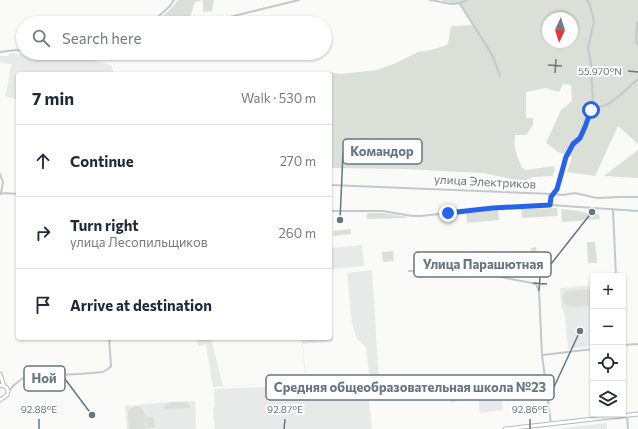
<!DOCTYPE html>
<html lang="en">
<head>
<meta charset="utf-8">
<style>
	body { margin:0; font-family:Commissioner,sans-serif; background:#f2f2f3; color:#1f2937 }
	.controls { position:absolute; right:12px; bottom:12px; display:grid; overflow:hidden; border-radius:4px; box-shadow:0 1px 3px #0004 }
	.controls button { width:36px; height:36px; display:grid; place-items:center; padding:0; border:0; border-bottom:1px solid #e0e1e3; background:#fff; color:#1f2937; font:20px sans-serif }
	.compass { position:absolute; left:542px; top:12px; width:36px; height:36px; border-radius:50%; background:#fff; box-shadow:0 1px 3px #0004; rotate:184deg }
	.stop { position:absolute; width:12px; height:12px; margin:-9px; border:3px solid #2563eb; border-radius:50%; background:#fff }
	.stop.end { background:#2563eb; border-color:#fff; box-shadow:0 1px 4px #0008 }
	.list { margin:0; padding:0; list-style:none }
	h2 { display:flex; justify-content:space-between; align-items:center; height:52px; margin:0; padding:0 16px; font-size:17px }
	h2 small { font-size:13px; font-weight:400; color:#747a83 }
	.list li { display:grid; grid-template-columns:26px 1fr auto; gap:12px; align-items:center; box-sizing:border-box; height:72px; padding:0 16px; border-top:1px solid #e0e1e3 }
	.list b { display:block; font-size:15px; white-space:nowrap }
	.list p { margin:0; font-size:13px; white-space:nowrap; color:#747a83 }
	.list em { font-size:13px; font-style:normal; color:#747a83 }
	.icon { flex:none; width:22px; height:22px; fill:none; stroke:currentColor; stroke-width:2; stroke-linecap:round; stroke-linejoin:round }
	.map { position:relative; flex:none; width:638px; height:429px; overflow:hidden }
	.search { position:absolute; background:#fff; box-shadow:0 1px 3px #0004; left:16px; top:16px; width:316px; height:44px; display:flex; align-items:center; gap:10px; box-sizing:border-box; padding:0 14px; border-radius:22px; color:#747a83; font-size:15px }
	.panel { position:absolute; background:#fff; box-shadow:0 1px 3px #0004; left:16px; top:72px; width:316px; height:268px; border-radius:4px }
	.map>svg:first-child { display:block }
	.built { fill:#e8e9e9 }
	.green { fill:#dadfd7; fill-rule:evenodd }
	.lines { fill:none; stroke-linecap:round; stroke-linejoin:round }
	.secondary-casing { stroke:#b3babf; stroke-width:5 }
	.minor { stroke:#c3c8cc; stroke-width:2 }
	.secondary { stroke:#fff; stroke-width:3 }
	.route { stroke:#2563eb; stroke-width:5 }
	.ticks { fill:none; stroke:#657683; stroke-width:1.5 }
	.labels { text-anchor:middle; stroke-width:4; stroke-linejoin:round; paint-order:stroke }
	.street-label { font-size:12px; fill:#657683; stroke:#fff }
	.ticks-label { font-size:10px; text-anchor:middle; fill:#657683; stroke:#fff; stroke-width:4; stroke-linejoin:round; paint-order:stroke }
	.leader { fill:none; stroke:#657683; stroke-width:1.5 }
	.callout-dot { fill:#657683; stroke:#fff; stroke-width:1.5 }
	.callout { fill:#fff; stroke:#657683; stroke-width:1.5 }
	.callout-label { font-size:13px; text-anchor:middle; font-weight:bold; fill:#657683 }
</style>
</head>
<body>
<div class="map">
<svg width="638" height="429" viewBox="0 0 638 429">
	<rect width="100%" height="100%" fill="#fafaf8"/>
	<!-- built -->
	<g class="built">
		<polygon points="9,53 93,60 111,65 114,74 18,74 18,100 5,96 8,84 10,69 11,69 11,64 0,63 0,56 9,56"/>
		<polygon points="362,245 364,266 330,269 330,248"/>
		<polygon points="372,270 379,382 369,373 366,347 357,339 352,324 347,273"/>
		<polygon points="593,285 593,346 568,349 565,316 561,306 560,288"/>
		<polygon points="330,308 333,341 303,344 306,382 213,387 206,345 198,346 197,338 211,338 222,383 224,386 302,382 305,379 302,338 330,338"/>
		<polygon points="500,381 503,410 480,413 476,383"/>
		<polygon points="382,384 383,398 369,399 372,429 215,429 213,412 213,408 215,407 214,389 324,385 325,390 338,389"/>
		<polygon points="195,401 196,429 127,429 125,406 169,402"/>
		<polygon points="607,423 607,429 563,429 563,428"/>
	</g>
	<!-- green -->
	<g class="green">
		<polygon points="178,0 214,0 212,11 203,12 203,0 195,2 188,23 154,23 169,11"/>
		<path d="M442 0H638V144L618 126 595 176 567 172 572 157 558 152 546 143 561 110 572 101 571 85 563 84 559 92 546 88 526 92V118H533V125L526 135H515C515 139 514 144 515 148 516 154 520 162 522 168L526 170 553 166 555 169 553 175 552 176 533 177 523 181 516 180 483 173 404 169 330 168V74H324L330 72 340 74 377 70 396 63 418 52 431 50 447 45 449 39 451 26 473 25 467 17 460 4 442 2ZM548 18H572V42H548Z"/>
		<polygon points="638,150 638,178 604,176"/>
		<polygon points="557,208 558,216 522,218 521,209"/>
		<polygon points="561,209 580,211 589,214 599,214 600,219 562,222"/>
		<polygon points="498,210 499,220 467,223 466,214"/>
		<polygon points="369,213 384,213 407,217 407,218 367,219 367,214"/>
		<polygon points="350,229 351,234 334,236 333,231"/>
		<polygon points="587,242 595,242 597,263 588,263"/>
		<polygon points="536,247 537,263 532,263 531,248"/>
		<polygon points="393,251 394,261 383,262 382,252"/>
		<path d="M593 289V291H591L592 303H593V305C583 306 559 312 563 295L567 291Z"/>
		<polygon points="460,386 461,399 451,403 450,387"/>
		<polygon points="169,402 187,402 191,407 190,408 164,409 164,406 169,404"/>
		<path d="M137 406C147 410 145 420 146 429H129L128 412 131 408Z"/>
		<polygon points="146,417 153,417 155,427 147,428"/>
	</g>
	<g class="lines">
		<defs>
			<g id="secondary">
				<polyline points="0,374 4,386"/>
				<polyline points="0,386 2,385 6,387 8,391 7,395 0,400"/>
				<polyline points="505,429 638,414"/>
			</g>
		</defs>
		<!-- secondary casing -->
		<use href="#secondary" class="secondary-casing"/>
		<!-- minor -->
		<g class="minor">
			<path d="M430 0C445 2 453 8 467 0"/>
			<polyline points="460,4 486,45 493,57 500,76"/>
			<polyline points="638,22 637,23 636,42 638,44"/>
			<polyline points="151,23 169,7 174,0"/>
			<polyline points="205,23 299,0"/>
			<polyline points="0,52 16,50 23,51"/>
			<polyline points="52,53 74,55 103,53"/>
			<path d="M593 105C596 106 599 107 603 106 614 103 628 87 638 79"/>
			<polyline points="0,174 3,182 1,193"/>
			<polyline points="330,185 553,194 563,195 575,193 597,198 621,197 638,197"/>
			<path d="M0 194C5 192 12 194 18 194"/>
			<polyline points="550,205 551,197 557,189 566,157 573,144 580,138 585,127 593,105 591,64 588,48 594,21 590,5 587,0"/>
			<polyline points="613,210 616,276"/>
			<polyline points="330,211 383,211 412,216 421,216 493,208 550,205 638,211"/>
			<polyline points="409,271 485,274 532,283 536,284 539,291 542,355 551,424"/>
			<polyline points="623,345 638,344"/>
			<polyline points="543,355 593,349"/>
			<polyline points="8,392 14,385 23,378 34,376 79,374 103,372 108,369 111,366 109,338"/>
			<polyline points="627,415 628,429"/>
		</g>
		<!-- secondary -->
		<use href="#secondary" class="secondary"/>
	</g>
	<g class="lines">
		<!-- route -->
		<polyline class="route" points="448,213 493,208 550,205 551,197 557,189 566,157 573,144 580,138 585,127 591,110"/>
	</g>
	<!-- ticks -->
	<path class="ticks" d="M548 65 562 66M628 71 638 72M555 73 556 59M533 283 547 284M539 291 540 277M39 429V419M284 429 285 419M530 429V419"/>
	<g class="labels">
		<!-- street labels -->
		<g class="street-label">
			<text transform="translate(485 182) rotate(3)" y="4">улица Электриков</text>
		</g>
	</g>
	<g class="ticks-label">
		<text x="600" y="75">55.970°N</text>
		<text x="39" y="413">92.88°E</text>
		<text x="285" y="413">92.87°E</text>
		<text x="530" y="413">92.86°E</text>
	</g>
	<!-- callouts -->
	<path class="leader" d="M340 220L343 152M592 212L551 264M92 415L65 379M580 331L554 387"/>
	<g class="callout-dot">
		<circle cx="340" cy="220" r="4"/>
		<circle cx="592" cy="212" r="4"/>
		<circle cx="92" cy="415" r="4"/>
		<circle cx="580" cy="331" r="4"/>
	</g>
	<g class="callout">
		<rect x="343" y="139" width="79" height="25" rx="4"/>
		<rect x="414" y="252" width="137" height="25" rx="4"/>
		<rect x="24" y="366" width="41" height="25" rx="4"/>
		<rect x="266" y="375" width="288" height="25" rx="4"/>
	</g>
	<g class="callout-label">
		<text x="382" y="156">Командор</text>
		<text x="483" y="269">Улица Парашютная</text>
		<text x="44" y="383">Ной</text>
		<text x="410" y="392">Средняя общеобразовательная школа №23</text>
	</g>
</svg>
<div class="controls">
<button>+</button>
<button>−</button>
<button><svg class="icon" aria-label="locate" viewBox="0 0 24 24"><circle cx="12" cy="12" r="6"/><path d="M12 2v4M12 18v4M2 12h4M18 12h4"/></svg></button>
<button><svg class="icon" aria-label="layers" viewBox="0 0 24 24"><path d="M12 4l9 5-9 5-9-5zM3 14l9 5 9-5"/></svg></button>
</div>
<svg class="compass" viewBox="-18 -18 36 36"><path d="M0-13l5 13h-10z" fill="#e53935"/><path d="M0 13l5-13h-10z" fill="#747a83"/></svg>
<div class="stop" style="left:591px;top:110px"></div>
<div class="stop end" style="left:448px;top:213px"></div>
<div class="search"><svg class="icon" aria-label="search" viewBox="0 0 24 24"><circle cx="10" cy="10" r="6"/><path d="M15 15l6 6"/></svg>Search here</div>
<section class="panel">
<h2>7 min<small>Walk · 530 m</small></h2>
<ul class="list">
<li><svg class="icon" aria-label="ahead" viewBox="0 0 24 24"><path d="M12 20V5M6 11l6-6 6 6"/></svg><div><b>Continue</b></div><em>270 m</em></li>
<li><svg class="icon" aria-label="right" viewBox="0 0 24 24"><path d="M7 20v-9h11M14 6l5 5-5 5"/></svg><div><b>Turn right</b><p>улица Лесопильщиков</p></div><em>260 m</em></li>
<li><svg class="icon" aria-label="arrive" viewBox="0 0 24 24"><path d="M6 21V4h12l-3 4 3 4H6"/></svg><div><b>Arrive at destination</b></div></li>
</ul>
</section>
</div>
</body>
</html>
